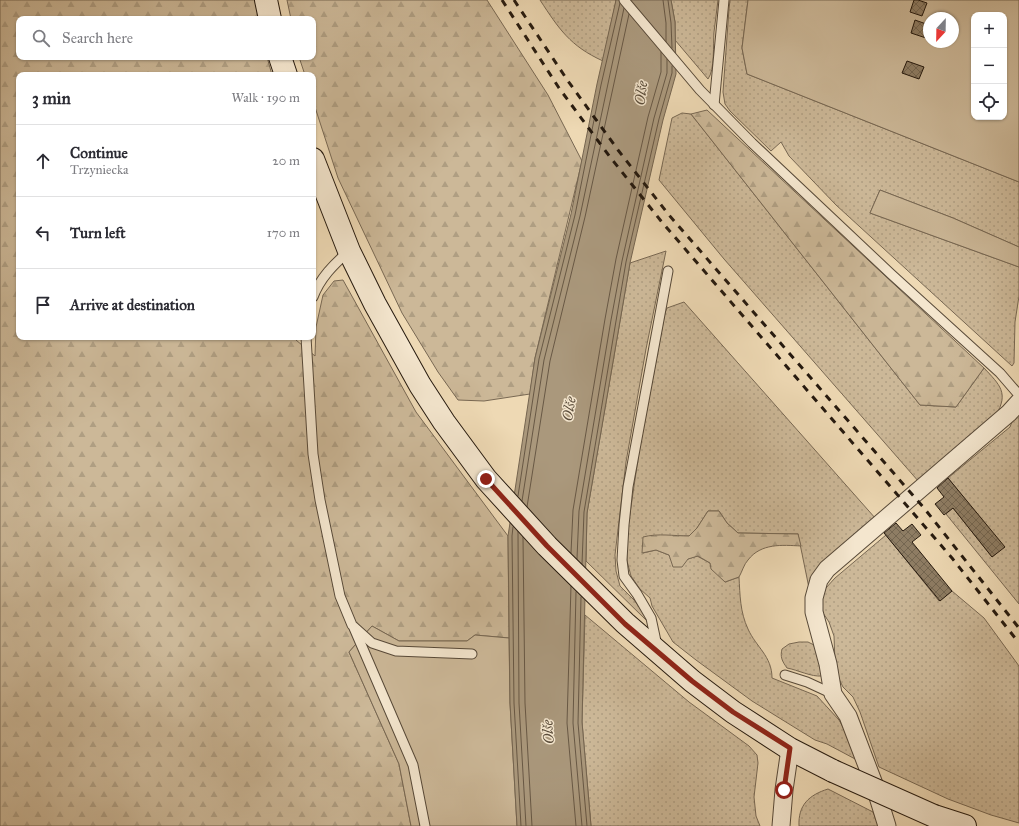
<!DOCTYPE html>
<html lang="en">
<head>
<meta charset="utf-8">
<style>
	body { margin:0; font-family:"IM FELL Great Primer",serif; background:#f7f7f7; color:#2b2b33 }
	.controls { position:absolute; right:12px; top:12px; display:grid; overflow:hidden; border-radius:8px; box-shadow:0 1px 3px #0004 }
	.controls button { width:36px; height:36px; display:grid; place-items:center; padding:0; border:0; border-bottom:1px solid #e1e1e2; background:#fff; color:#2b2b33; font:20px sans-serif }
	.compass { position:absolute; left:923px; top:12px; width:36px; height:36px; border-radius:50%; background:#fff; box-shadow:0 1px 3px #0004; rotate:202deg }
	.stop { position:absolute; width:12px; height:12px; margin:-9px; border:3px solid #8f2418; border-radius:50%; background:#fff }
	.stop.end { background:#8f2418; border-color:#fff; box-shadow:0 1px 4px #0008 }
	.list { margin:0; padding:0; list-style:none }
	h2 { display:flex; justify-content:space-between; align-items:center; height:52px; margin:0; padding:0 16px; font-size:17px }
	h2 small { font-size:13px; font-weight:400; color:#7c7c81 }
	.list li { display:grid; grid-template-columns:26px 1fr auto; gap:12px; align-items:center; box-sizing:border-box; height:72px; padding:0 16px; border-top:1px solid #e1e1e2 }
	.list b { display:block; font-size:15px; white-space:nowrap }
	.list p { margin:0; font-size:13px; white-space:nowrap; color:#7c7c81 }
	.list em { font-size:13px; font-style:normal; color:#7c7c81 }
	.icon { flex:none; width:22px; height:22px; fill:none; stroke:currentColor; stroke-width:2; stroke-linecap:round; stroke-linejoin:round }
	.map { position:relative; flex:none; width:1019px; height:826px; overflow:hidden }
	.search { position:absolute; background:#fff; box-shadow:0 1px 3px #0004; left:16px; top:16px; width:300px; height:44px; display:flex; align-items:center; gap:10px; box-sizing:border-box; padding:0 14px; border-radius:8px; color:#7c7c81; font-size:15px }
	.panel { position:absolute; background:#fff; box-shadow:0 1px 3px #0004; left:16px; top:72px; width:300px; height:268px; border-radius:8px }
	.map>svg:first-child { display:block }
	.grass { fill:url(#grass-dots); stroke:#786853 }
	.forest { fill:url(#forest-firs); stroke:#786853 }
	.garden { fill:#ccb898; stroke:#786853; fill-rule:evenodd }
	.water { fill:#aa987c; stroke:#756550 }
	.lines { fill:none; stroke-linecap:round; stroke-linejoin:round }
	.shore { stroke:#685845; stroke-width:1 }
	.building { fill:url(#building-cross-hatch); stroke:#25190e }
	.service-casing { stroke:#574938; stroke-width:11 }
	.minor-casing { stroke:#574938; stroke-width:19 }
	.secondary-casing { stroke:#25190e; stroke-width:24 }
	.service { stroke:#f4e6ce; stroke-width:9 }
	.minor { stroke:#f4e6ce; stroke-width:17 }
	.secondary { stroke:#f4e6ce; stroke-width:22 }
	.rail { stroke:#25190e; stroke-width:3; stroke-dasharray:7 7; stroke-linecap:butt }
	.secondary-bridge-casing { stroke:#25190e; stroke-width:24; stroke-linecap:butt }
	.secondary-bridge { stroke:#f4e6ce; stroke-width:22 }
	.route { stroke:#8f2418; stroke-width:5 }
	.labels { text-anchor:middle; stroke-width:3; stroke-linejoin:round; paint-order:stroke }
	.water-label { font-size:15px; font-style:italic; fill:#5a4c3a; stroke:#f4e6ce }
</style>
</head>
<body>
<div class="map">
<svg width="1019" height="826" viewBox="0 0 1019 826">
	<defs>
		<pattern id="grass-dots" width="8" height="8" patternUnits="userSpaceOnUse"><rect width="8" height="8" fill="#ccb898"/><path d="M2 2h.1M6 6h.1" fill="none" stroke="#af9e82" stroke-width="1.8" stroke-linecap="round"/></pattern>
		<pattern id="forest-firs" width="22" height="20" patternUnits="userSpaceOnUse"><rect width="22" height="20" fill="#ccb898"/><path d="M5 1l3.5 6h-7zM16 11l3.5 6h-7z" fill="#af9e82"/></pattern>
		<pattern id="building-cross-hatch" width="8" height="8" patternUnits="userSpaceOnUse"><rect width="8" height="8" fill="#8e7d64"/><path d="M0 0l8 8M0 8l8-8" fill="none" stroke="#746651"/></pattern>
	</defs>
	<rect width="100%" height="100%" fill="#eed9b4"/>
	<filter id="stains"><feTurbulence type="fractalNoise" baseFrequency=".005" numOctaves="4"/><feColorMatrix values="0 0 0 0 .2 0 0 0 0 .09 0 0 0 0 .02 0 0 0 .5 -.17"/></filter>
	<radialGradient id="worn" r=".72"><stop offset=".6" stop-color="#630" stop-opacity="0"/><stop offset="1" stop-color="#630" stop-opacity=".3"/></radialGradient>
	<!-- grass -->
	<g class="grass">
		<path d="M540 0H615L616 1 603 61C570 46 559 29 540 0Z"/>
		<path d="M671 0H718C717 11 715 21 714 32 713 44 715 70 708 79L675 40V22Z"/>
		<polygon points="730,0 748,0 742,48 747,74 1019,182 1019,247 953,218 880,190 870,213 1019,267 1019,296 1015,322 1014,363 1012,366 836,205 789,156 781,142 771,151 730,111 725,104 723,92 729,9"/>
		<path d="M682 113 691 114 920 405 956 407 984 368C1000 385 1009 393 996 415L919 482 724 259 659 180 672 118Z"/>
		<polygon points="666,251 646,349 626,462 615,555 616,571 620,586 634,600 643,612 647,621 586,561 587,513 630,263"/>
		<path d="M684 302 876 519 809 588 798 534 738 533 727 523 719 511H708L697 528 689 536H672L643 553 656 550 669 555 688 559 697 556 710 563 725 582 739 577C740 595 740 612 748 629 756 647 772 656 772 678L817 696 839 720 847 734 857 760 827 744 815 740 781 719 752 701 696 660 673 642 652 606 650 598 640 589 631 576 627 561 626 541 639 452 665 313 667 308Z"/>
		<polygon points="1019,413 1019,604 946,514 953,508 992,557 1004,547 948,478 1010,427 1013,419"/>
		<polygon points="886,535 939,601 952,591 984,618 1019,666 1019,823 991,815 948,799 879,767 860,712 853,697 843,687 838,677 835,663 834,636 829,622 823,613 821,600 825,589 835,578"/>
		<polygon points="585,615 689,702 749,746 757,755 758,763 754,797 756,816 760,826 591,826 582,722"/>
		<path d="M799 642H808L814 645 824 671 822 676C811 677 798 670 787 668 782 661 780 657 782 649L789 644Z"/>
		<path d="M828 789 873 812 879 826H799C798 805 809 795 828 789Z"/>
	</g>
	<!-- forest -->
	<g class="forest">
		<polygon points="0,0 255,0 259,19 19,19 19,57 267,57 272,75 19,75 19,337 296,337 296,340 315,356 316,327 323,295 334,281 343,280 416,412 508,536 509,638 475,635 467,641 399,641 372,626 349,652 399,764 411,826 0,826"/>
		<polygon points="287,0 487,0 548,95 582,161 535,358 530,394 484,401 458,400 438,372 402,313 338,178 313,101 313,75 305,75 299,57 313,57 313,19 291,19"/>
		<polygon points="707,110 984,368 956,407 920,405 691,114"/>
		<path d="M708 511H719L727 523 738 533 798 534 801 546C782 545 761 543 748 560 744 564 742 572 739 577L725 582 711 569 710 563 698 556 688 559 682 567H673L669 555 656 550 642 553 643 537C658 533 674 536 689 536L697 528Z"/>
	</g>
	<!-- garden -->
	<g class="garden">
		<path d="M748 0H1019V182L747 74 742 48ZM974 15H1004V117H974ZM929 18H953V42H929Z"/>
		<polygon points="880,190 953,218 1019,247 1019,267 870,213"/>
		<polygon points="372,626 399,641 467,641 475,635 509,638 510,703 517,826 411,826 399,764 349,652"/>
	</g>
	<!-- water -->
	<polygon class="water" points="616,0 671,0 675,22 676,74 663,120 630,263 587,513 582,722 591,826 517,826 510,703 508,536 535,358 571,214 597,84"/>
	<g class="lines">
		<!-- shore -->
		<g class="shore">
			<polyline points="663,0 666,23 666,42"/>
			<polyline points="668,0 671,23 672,48"/>
			<polyline points="518,496 539,359 575,215 601,85 620,3"/>
			<polyline points="522,501 544,360 580,216 624,8"/>
			<polyline points="527,507 550,361 585,217 629,14"/>
			<polyline points="513,527 512,536 514,703 521,826"/>
			<polyline points="518,531 519,703 526,826"/>
			<polyline points="523,537 525,703 532,826"/>
			<polyline points="571,553 573,510 605,319 616,259 648,117 661,72 661,52"/>
			<polyline points="577,559 579,511 611,320 622,261 654,118 667,73 667,59"/>
			<polyline points="582,564 584,512 616,321 626,262 659,119 672,73 672,66"/>
			<polyline points="571,586 567,723 576,826"/>
			<polyline points="576,592 573,723 582,826"/>
			<polyline points="581,597 578,723 587,826"/>
		</g>
	</g>
	<!-- building -->
	<g class="building">
		<polygon points="914,0 918,0 927,3 922,16 910,12"/>
		<polygon points="915,20 929,25 926,38 911,33"/>
		<polygon points="907,61 924,67 919,79 902,73"/>
		<polygon points="948,478 1005,547 992,557 953,508 944,515 935,504 944,497 937,488"/>
		<polygon points="896,523 903,531 912,524 921,535 912,542 952,591 940,601 884,533"/>
	</g>
	<g class="lines">
		<defs>
			<g id="service">
				<polyline points="624,0 700,90 752,143 891,274 1000,373 1019,395"/>
				<polyline points="714,105 724,0"/>
				<path d="M313 297C320 278 334 264 349 251"/>
				<polyline points="306,337 313,454 320,500 340,596 352,625 372,643 396,651 472,654"/>
				<polyline points="354,628 413,765 425,826"/>
				<polyline points="657,646 651,618 637,594 624,576 622,560 624,525 628,487 668,271"/>
				<polyline points="785,675 807,682 833,694"/>
			</g>
			<g id="minor">
				<polyline points="781,826 784,790 790,749"/>
				<polyline points="887,826 874,784 848,716 833,694 828,664 814,612 814,598 819,580 827,569 1009,413 1019,402"/>
			</g>
			<g id="secondary">
				<polyline points="266,0 270,19"/>
				<polyline points="280,57 286,75"/>
				<polyline points="313,159 349,251 375,304 420,385 444,422 486,479 547,546 625,623 692,681 733,712 790,749 833,771"/>
				<polyline points="934,816 965,826"/>
			</g>
		</defs>
		<!-- service casing -->
		<use href="#service" class="service-casing"/>
		<!-- minor casing -->
		<use href="#minor" class="minor-casing"/>
		<!-- secondary casing -->
		<use href="#secondary" class="secondary-casing"/>
		<!-- service -->
		<use href="#service" class="service"/>
		<!-- minor -->
		<use href="#minor" class="minor"/>
		<!-- secondary -->
		<use href="#secondary" class="secondary"/>
		<!-- rail -->
		<g class="rail">
			<polyline points="502,0 559,88 610,157 661,221 952,558 1019,643"/>
			<polyline points="514,0 568,81 618,150 669,215 924,508 1019,628"/>
		</g>
		<defs>
			<polyline id="secondary-bridge" points="833,771 934,816"/>
		</defs>
		<!-- secondary-bridge casing -->
		<use href="#secondary-bridge" class="secondary-bridge-casing"/>
		<!-- secondary-bridge -->
		<use href="#secondary-bridge" class="secondary-bridge"/>
	</g>
	<g class="lines">
		<!-- route -->
		<polyline class="route" points="486,479 547,546 625,624 692,681 733,712 790,748 784,790"/>
	</g>
	<g class="labels">
		<!-- water labels -->
		<g class="water-label">
			<text transform="translate(641 93) rotate(-82)" y="5">Olše</text>
			<text transform="translate(569 409) rotate(-80)" y="5">Olše</text>
			<text transform="translate(548 732) rotate(-93)" y="5">Olše</text>
		</g>
	</g>
	<rect width="100%" height="100%" filter="url(#stains)"/>
	<rect width="100%" height="100%" fill="url(#worn)"/>
</svg>
<div class="controls">
<button>+</button>
<button>−</button>
<button><svg class="icon" aria-label="locate" viewBox="0 0 24 24"><circle cx="12" cy="12" r="6"/><path d="M12 2v4M12 18v4M2 12h4M18 12h4"/></svg></button>
</div>
<svg class="compass" viewBox="-18 -18 36 36"><path d="M0-13l5 13h-10z" fill="#e53935"/><path d="M0 13l5-13h-10z" fill="#7c7c81"/></svg>
<div class="stop" style="left:784px;top:790px"></div>
<div class="stop end" style="left:486px;top:479px"></div>
<div class="search"><svg class="icon" aria-label="search" viewBox="0 0 24 24"><circle cx="10" cy="10" r="6"/><path d="M15 15l6 6"/></svg>Search here</div>
<section class="panel">
<h2>3 min<small>Walk · 190 m</small></h2>
<ul class="list">
<li><svg class="icon" aria-label="ahead" viewBox="0 0 24 24"><path d="M12 20V5M6 11l6-6 6 6"/></svg><div><b>Continue</b><p>Trzyniecka</p></div><em>20 m</em></li>
<li><svg class="icon" aria-label="left" viewBox="0 0 24 24"><path d="M17 20v-9H6M10 6l-5 5 5 5"/></svg><div><b>Turn left</b></div><em>170 m</em></li>
<li><svg class="icon" aria-label="arrive" viewBox="0 0 24 24"><path d="M6 21V4h12l-3 4 3 4H6"/></svg><div><b>Arrive at destination</b></div></li>
</ul>
</section>
</div>
</body>
</html>
